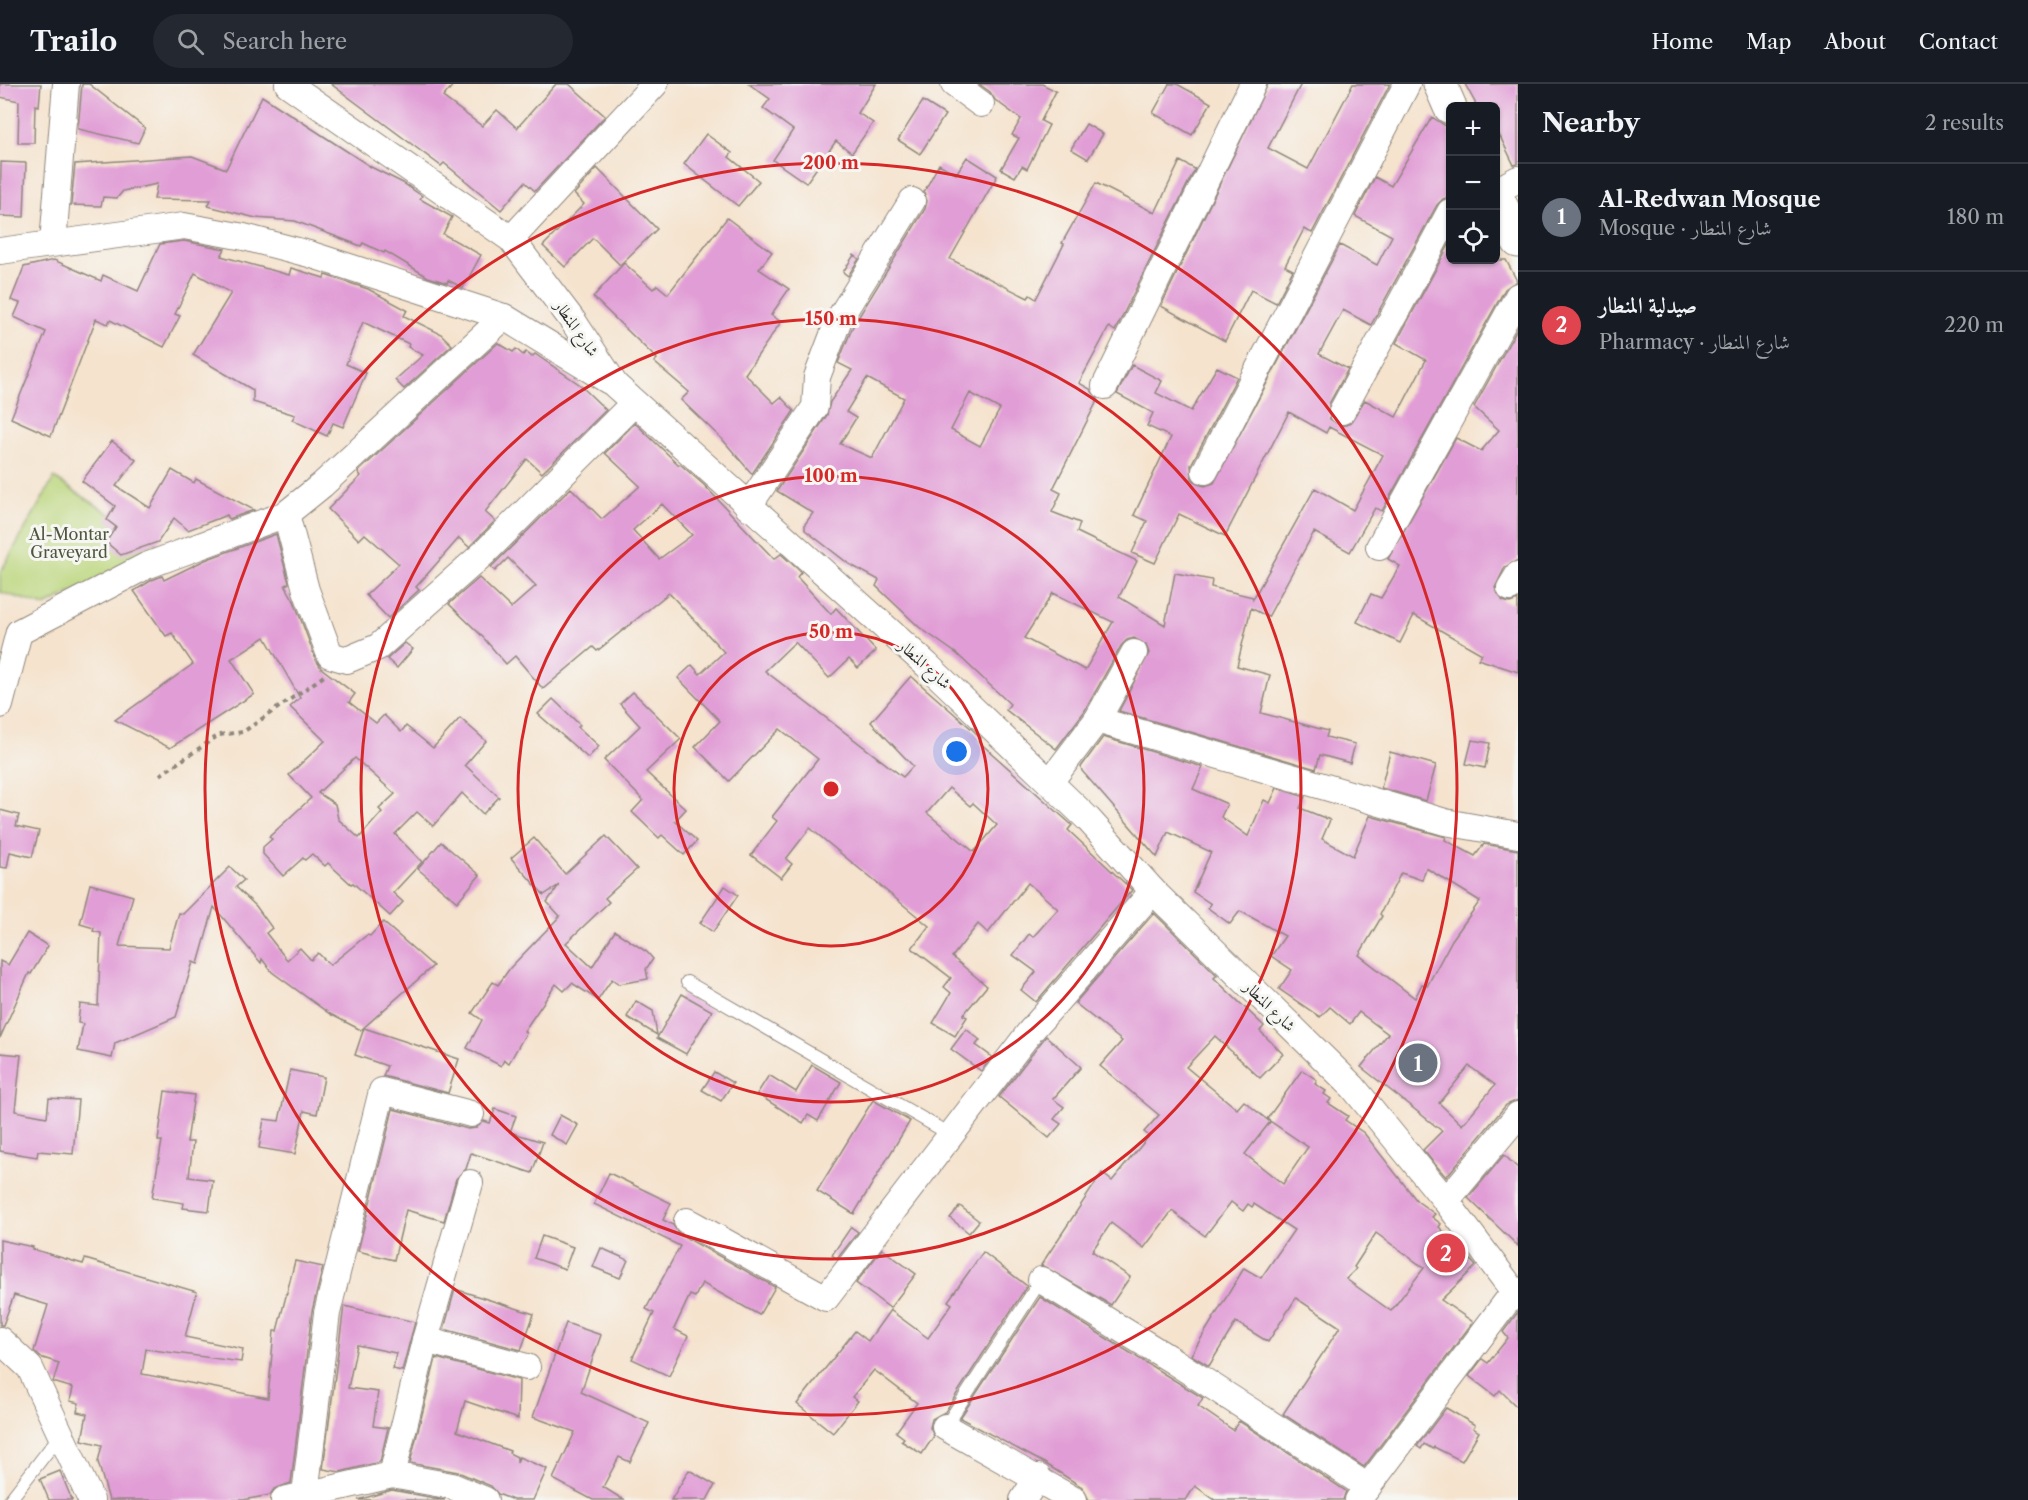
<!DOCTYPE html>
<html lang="en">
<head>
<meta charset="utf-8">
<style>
	body { margin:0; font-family:"Libre Caslon Text",Amiri,serif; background:#242831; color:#f1f3f6 }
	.controls { position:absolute; right:18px; top:18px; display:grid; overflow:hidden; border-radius:9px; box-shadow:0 2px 4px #0004 }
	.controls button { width:54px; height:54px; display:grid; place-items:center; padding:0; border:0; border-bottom:2px solid #363941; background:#171b24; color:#f1f3f6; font:30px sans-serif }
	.you { position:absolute; left:957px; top:668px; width:21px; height:21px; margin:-15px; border:4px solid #fff; border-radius:50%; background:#1a73e8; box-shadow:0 0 0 9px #1a73e833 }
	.badge { display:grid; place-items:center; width:39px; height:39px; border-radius:50%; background:#c8321e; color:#fff; font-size:20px; font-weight:700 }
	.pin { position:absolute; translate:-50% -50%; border:3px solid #fff; box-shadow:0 2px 6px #0006 }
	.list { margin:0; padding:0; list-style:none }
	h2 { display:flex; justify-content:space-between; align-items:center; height:78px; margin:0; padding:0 24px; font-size:26px }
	h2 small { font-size:20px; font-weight:400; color:#9ea1a6 }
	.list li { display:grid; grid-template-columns:39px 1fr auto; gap:18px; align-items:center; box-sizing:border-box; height:108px; padding:0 24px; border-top:2px solid #363941 }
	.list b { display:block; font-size:22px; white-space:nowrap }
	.list p { margin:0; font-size:20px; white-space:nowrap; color:#9ea1a6 }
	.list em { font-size:20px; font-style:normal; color:#9ea1a6 }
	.icon { flex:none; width:33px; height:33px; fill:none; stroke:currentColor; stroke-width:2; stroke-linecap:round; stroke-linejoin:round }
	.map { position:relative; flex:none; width:1518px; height:1416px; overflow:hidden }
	header { display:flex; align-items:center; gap:36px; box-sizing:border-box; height:84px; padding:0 30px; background:#171b24; border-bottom:2px solid #363941 }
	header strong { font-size:28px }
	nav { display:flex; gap:33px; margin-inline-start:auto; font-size:21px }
	.search { width:420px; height:54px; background:#242831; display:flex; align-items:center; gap:15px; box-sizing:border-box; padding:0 21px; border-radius:33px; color:#9ea1a6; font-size:22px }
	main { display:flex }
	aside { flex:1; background:#171b24 }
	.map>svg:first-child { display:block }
	.green { fill:#bbd67c; stroke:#738054; stroke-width:1.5 }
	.building { fill:#e19ed6; fill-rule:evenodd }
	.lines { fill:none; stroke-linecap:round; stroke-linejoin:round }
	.service-casing { stroke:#90877c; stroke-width:14 }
	.minor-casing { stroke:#90877c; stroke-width:28 }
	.secondary-casing { stroke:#90877c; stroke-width:35 }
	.path { stroke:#90877c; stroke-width:4; stroke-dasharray:4.5 4.5; stroke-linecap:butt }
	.service { stroke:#fff; stroke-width:12 }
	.minor { stroke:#fff; stroke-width:26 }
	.secondary { stroke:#fff; stroke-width:33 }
	.ring { fill:none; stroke:#d62828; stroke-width:3 }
	.labels { text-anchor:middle; stroke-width:6; stroke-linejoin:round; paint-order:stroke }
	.street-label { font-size:16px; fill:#2b2b2b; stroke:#f6f6f2 }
	.park-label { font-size:16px; fill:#4f563f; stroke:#f6f6f2 }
	.centre { fill:#d62828; stroke:#f6f6f2; stroke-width:3 }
	.ring-label { font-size:18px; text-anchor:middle; font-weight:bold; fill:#d62828; stroke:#f6f6f2; stroke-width:6; stroke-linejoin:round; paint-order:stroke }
</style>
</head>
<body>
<header>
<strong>Trailo</strong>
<div class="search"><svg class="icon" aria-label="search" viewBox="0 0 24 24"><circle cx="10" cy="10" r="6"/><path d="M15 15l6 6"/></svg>Search here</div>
<nav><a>Home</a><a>Map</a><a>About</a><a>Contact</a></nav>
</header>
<main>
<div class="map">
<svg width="1518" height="1416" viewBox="0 0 1518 1416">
	<rect width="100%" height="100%" fill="#f6f6f2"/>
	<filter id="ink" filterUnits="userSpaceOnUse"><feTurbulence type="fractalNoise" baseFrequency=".0167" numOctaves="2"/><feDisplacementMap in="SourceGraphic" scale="12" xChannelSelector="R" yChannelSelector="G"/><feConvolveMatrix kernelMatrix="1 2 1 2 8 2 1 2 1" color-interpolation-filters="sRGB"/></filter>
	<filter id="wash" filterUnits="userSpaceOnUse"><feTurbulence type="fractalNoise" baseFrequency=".008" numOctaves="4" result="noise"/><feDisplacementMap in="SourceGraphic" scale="24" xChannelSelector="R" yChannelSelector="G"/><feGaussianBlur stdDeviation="1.35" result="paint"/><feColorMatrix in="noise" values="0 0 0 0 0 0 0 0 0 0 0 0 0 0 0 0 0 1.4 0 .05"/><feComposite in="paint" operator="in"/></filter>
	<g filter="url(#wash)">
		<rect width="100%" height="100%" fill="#f5e3ce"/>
		<!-- green -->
		<polygon class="green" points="54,394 163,464 45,522 0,508 0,489"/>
		<g id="blocks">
			<!-- building -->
			<g class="building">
				<polygon points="0,0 41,0 39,22 35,21 34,59 18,59 19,17 0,13"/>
				<polygon points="82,0 89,0 145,44 138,59 78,45"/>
				<polygon points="331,0 454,0 443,13 482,42 497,26 517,44 556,0 569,0 605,32 535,107 525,98 501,126 444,79 441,82"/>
				<polygon points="749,0 876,0 858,29 873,39 852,69 836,57 806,99 773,76 793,46 763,24 770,15"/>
				<polygon points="979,0 1042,0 1056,7 1041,37 1049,41 1027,85 1022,82 1015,93 1001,85 1019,54 1012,51 1021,35 995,16 990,8"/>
				<polygon points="1169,0 1177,0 1211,19 1192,51 1153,29"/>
				<polygon points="1268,0 1301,0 1268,64 1308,85 1353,0 1390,0 1312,149 1304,145 1285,182 1293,186 1276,219 1251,206 1225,257 1161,222"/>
				<polygon points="1465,0 1518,0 1518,80 1514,81 1496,44 1496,22 1477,22"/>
				<polygon points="262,12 371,83 403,99 422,112 420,115 452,133 443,150 481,171 463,204 448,196 447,199 428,193 385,167 384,169 363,159 361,162 295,137 256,134 208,122 211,116 154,115 157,100 123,107 117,114 103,113 101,122 71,121 75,80 192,72 226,85"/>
				<polygon points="923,17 945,31 920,70 898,56"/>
				<path d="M1432 33 1447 43 1450 50V113L1443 115 1437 121 1371 241 1343 226 1319 270 1348 285 1329 320 1330 335 1342 342 1349 340 1365 316 1396 333 1426 276 1396 259 1450 159V176H1506L1517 197 1505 205 1382 427 1375 424 1350 468 1314 448 1268 533 1251 524 1237 582 1270 591 1261 629 1328 647 1326 653 1355 660 1350 679 1320 671 1316 685 1119 627 1149 569 1146 561 1134 554 1127 556 1121 562 1084 628 1056 665 1006 626 1010 620 957 570 919 543 876 502 879 496 849 480 805 446V440L813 429 777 407 827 331 830 318 852 286 838 279 853 242 925 125 927 117 924 108 939 80 956 90 967 73 997 92 950 175 1028 214 1030 211 1036 215 1064 160 1062 159 1096 99 1155 129 1180 77 1195 85 1115 247 1109 243 1079 299 1090 305 1098 315 1053 405 1061 409 1052 428 1080 439 1077 448 1137 477 1119 513 1165 541 1175 489 1212 496 1211 503 1253 513V515L1315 404 1353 426 1383 371 1329 343 1326 349 1289 328 1225 452 1179 430 1155 479 1132 469 1147 437 1134 431 1171 353 1147 342 1153 329 1117 310 1132 281 1162 297 1156 309 1191 327 1217 283 1237 293 1191 381 1192 395 1198 400 1205 402 1214 399 1340 161 1377 181 1392 152 1355 132 1375 93 1391 102ZM867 294 904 314 872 374 840 360 856 334 846 328ZM970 309 1000 325 980 362 951 346ZM1053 509 1113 538 1085 586 1024 554Z"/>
				<polygon points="1086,40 1103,50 1088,75 1071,65"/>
				<polygon points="706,50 732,69 729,73 759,97 738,122 684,80"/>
				<polygon points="1,78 26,79 24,133 0,132"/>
				<polygon points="597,84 657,145 620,181 593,154 565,183 543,162 584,120 574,110"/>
				<polygon points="727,134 772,168 759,185 789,205 771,231 781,238 745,290 774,319 781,313 794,327 752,390 723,356 681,316 689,308 654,278 657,275 593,213 624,179 653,205 657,201 668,210"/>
				<polygon points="184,157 225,165 221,172 289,191 291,184 324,194 325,191 368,205 407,226 404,232 441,250 452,261 404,305 395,296 423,271 408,263 409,260 363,238 346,280 366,289 343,343 333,339 327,352 292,336 295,331 253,318 253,306 193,271 231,209 195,189 175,230 180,232 164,263 110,236 108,240 96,235 51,352 11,334 46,248 14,233 20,219 11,216 24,183 54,176 101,197 103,191 138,207 160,160"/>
				<polygon points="854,171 859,175 848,192 843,188"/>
				<polygon points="1518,243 1518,476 1505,483 1495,504 1503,517 1510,519 1518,516 1518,588 1478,575 1482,570 1414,531 1400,559 1357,538 1371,510 1381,514 1400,482 1388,475 1456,354 1481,367 1499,346 1474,323"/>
				<polygon points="498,259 513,268 516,265 523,271 526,268 532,273 535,270 579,300 606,326 542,389 527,375 485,428 495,437 469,463 459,454 416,503 419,506 388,534 366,511 399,480 365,450 359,456 328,425 361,392 358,388"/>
				<path d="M635 339 679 381 680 380 704 401 774 475 781 470 801 488 797 493 831 530 836 524 876 567 858 584 849 575 829 594 795 558 765 587 903 693 913 682 871 638 911 592 974 647 981 654 978 657 1072 741 1068 746 1132 806 1036 918 1021 906 1036 888 1013 871 1029 850 1033 853 1058 825 1028 799 988 849 978 840 952 873 987 902 963 931 967 933 955 952 933 939 951 909 944 903 951 894 912 864 929 842 810 744 786 775 792 780 781 794 751 771 777 737 772 733 818 675 780 645 729 697 695 663 720 637 678 594 692 581 700 590 724 568 669 509 597 567 593 563 543 605 515 572 506 580 481 551 449 520 479 494 511 524 536 502 508 474 495 487 491 483 571 404 602 435 640 402 605 369ZM662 420 692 451 659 475 633 446ZM949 704 970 722 973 719 997 741 974 768 927 729Z"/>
				<polygon points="112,357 136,376 116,402 150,424 172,386 194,399 196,395 254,426 229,435 227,431 188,446 174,434 158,458 121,471 106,458 116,443 107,436 115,422 82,397"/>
				<path d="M276 450 289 499 285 501 294 517 316 576 321 584 355 610 349 618 376 639 384 631 401 648 406 642 433 664 460 634 486 657 465 681 499 713 483 730 462 709 433 742 417 728 395 750 422 778 393 809 403 818 390 832 353 799 351 800 328 779 325 782 312 770 305 776 303 774 283 792 263 770V763L272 755 269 753 311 714 289 691 325 657 290 623 300 614 265 553 231 575 254 610 170 664 115 636 193 580 172 549 166 552 134 507 152 496 162 492 164 496 205 476ZM355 674 395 710 379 725 382 728 359 754 338 735 335 720 318 709Z"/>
				<polygon points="405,559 413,565 397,584 387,575"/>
				<polygon points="633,608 681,655 646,688 686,725 675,737 697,757 684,771 662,751 659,754 632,728 643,716 604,676 640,642 620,620"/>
				<polygon points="553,615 580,641 578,643 599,662 588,674 538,630"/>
				<path d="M1103 653 1203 683 1193 705 1227 720 1221 733 1248 752 1264 716 1270 719 1277 704 1305 713 1300 724 1330 736 1322 755 1353 772 1370 732 1446 753 1445 756 1475 772 1484 760 1518 766V1016L1506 1021 1446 1093 1423 1066 1442 1047 1361 983 1388 950 1359 928 1350 940 1330 923 1320 933 1279 905 1292 886 1271 872 1285 852 1240 827 1230 840 1208 824 1211 820 1193 808 1211 768 1168 748 1157 773 1082 687 1081 683ZM1426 784 1480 817 1452 856 1427 902 1422 900 1415 914 1359 871 1382 832 1380 830 1401 789 1422 796ZM1469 982 1495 1001 1462 1041 1439 1019Z"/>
				<polygon points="1472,656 1490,659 1485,684 1466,680"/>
				<polygon points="1390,668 1436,681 1426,717 1381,704"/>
				<polygon points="0,726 19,731 16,742 39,747 32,773 10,768 7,784 0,783"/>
				<polygon points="606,752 637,785 605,814 609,818 566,859 592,883 615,847 647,868 653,875 646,885 648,895 619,900 612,895 598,916 572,899 564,907 556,900 524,947 526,949 509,979 504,976 501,982 467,964 482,936 472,929 493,898 498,901 510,884 560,832 547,818 559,801 544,811 511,774 534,754 565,790"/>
				<polygon points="441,758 480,791 457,818 418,785"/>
				<polygon points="230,783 244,796 236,803 256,822 272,844 266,849 287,876 300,864 311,876 318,869 330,881 367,851 370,852 383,838 433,882 361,946 330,930 272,888 262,875 261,879 214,823 198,880 193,878 176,933 115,959 112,974 78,967 83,940 78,939 80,920 98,922 101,849 93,847 94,844 80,840 90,800 133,812 119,862 169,864 179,829 183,830"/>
				<polygon points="725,802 738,811 713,848 700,839"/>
				<path d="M1154 829 1217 891 1214 894 1264 942 1260 947 1283 970 1260 994 1215 952 1186 983 1237 1025 1244 1017 1270 1038 1245 1070 1283 1100 1308 1063 1267 1035 1302 986 1317 996 1315 1000 1326 1007 1324 1010 1331 1015 1328 1019 1348 1032 1345 1036 1364 1049 1417 1117 1435 1130 1432 1133 1441 1140 1439 1143 1476 1182 1441 1216 1473 1238 1364 1383 1283 1330 1340 1243 1296 1214 1268 1258 1236 1238 1209 1282 1191 1271 1244 1184 1261 1194 1294 1146 1254 1120 1252 1123 1248 1120 1243 1127 1231 1118 1205 1152 1172 1127 1144 1164 1111 1139 1092 1167 1130 1193 1111 1221 1041 1181 1102 1089 1112 1097 1149 1052 1144 1048 1159 1031 1100 982 1122 957 1075 919ZM1376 1149 1424 1184 1391 1227 1346 1195 1356 1185 1354 1183Z"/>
				<polygon points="27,849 48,862 31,890 29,889 0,954 0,877 8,881"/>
				<polygon points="682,910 712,927 686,970 657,954"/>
				<polygon points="636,917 653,927 657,951 627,933"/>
				<polygon points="364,944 459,975 448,1009 383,992 387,982 355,971"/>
				<polygon points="966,945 980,956 976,961 992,973 981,987 951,965"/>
				<polygon points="1046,952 1081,983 1053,1015 1064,1023 1054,1035 1061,1040 1049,1054 999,1013"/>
				<polygon points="0,969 21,971 15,1027 47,1033 49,1014 78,1016 73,1070 38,1067 37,1073 0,1067"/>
				<polygon points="812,981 841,998 818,1037 808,1031 803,1039 757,1010 769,991 796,1008"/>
				<polygon points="290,986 324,993 317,1030 304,1027 295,1070 259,1064 264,1035 279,1037"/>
				<polygon points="714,988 733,999 721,1017 702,1006"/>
				<polygon points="165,1007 194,1011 187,1058 193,1058 189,1093 213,1096 209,1127 183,1124 184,1119 152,1114 162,1057 158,1057"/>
				<polygon points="873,1016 910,1037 854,1130 817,1107"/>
				<polygon points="393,1025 468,1045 476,1044 484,1037 490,1039 495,1025 516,1032 510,1048 543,1058 532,1089 471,1069 466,1085 456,1095 444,1137 406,1126 394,1176 358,1167"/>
				<polygon points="560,1031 578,1041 567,1061 550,1051"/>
				<polygon points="1504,1071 1518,1084 1518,1162 1468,1114"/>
				<polygon points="609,1089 671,1119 663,1136 673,1141 679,1150 775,1203 759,1231 702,1199 695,1213 690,1211 674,1245 688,1252 669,1292 632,1275 654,1229 646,1225 680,1162 594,1120"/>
				<polygon points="960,1122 979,1137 969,1149 950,1134"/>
				<polygon points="851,1143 858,1148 837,1175 832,1171"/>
				<polygon points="542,1152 573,1163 565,1185 534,1174"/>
				<polygon points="0,1156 33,1163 32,1165 83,1180 85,1175 197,1208 185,1253 243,1265 241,1278 146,1265 142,1290 268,1314 274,1247 277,1247 295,1177 323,1183 312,1227 291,1399 274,1405 270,1411 243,1416 109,1416 98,1378 102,1361 82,1356 87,1330 77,1328 79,1319 70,1317 73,1304 53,1298 59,1279 40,1273 34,1267 48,1221 14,1211 3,1241 0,1241"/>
				<polygon points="601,1164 628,1176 620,1194 593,1183"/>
				<polygon points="882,1165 916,1190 890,1224 856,1199"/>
				<polygon points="983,1168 1027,1202 945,1328 932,1335 930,1344 934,1352 922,1370 901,1357 904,1354 896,1348 917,1319 874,1286 852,1313 858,1317 833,1349 797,1320 855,1247 868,1257 890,1226 928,1254 952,1220 948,1217"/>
				<polygon points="455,1205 534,1230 521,1266 444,1245"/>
				<polygon points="1040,1213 1203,1314 1198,1322 1233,1346 1239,1337 1346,1407 1343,1416 1215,1416 1195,1402 1186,1416 1089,1416 1082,1403 1046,1380 960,1334"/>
				<polygon points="344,1222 415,1238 402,1287 393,1285 396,1269 357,1261 348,1304 378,1308 373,1342 388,1344 380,1378 340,1388 323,1385"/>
				<polygon points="1518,1228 1518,1324 1500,1306 1495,1312 1469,1292 1482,1275 1488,1279 1508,1254 1503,1248"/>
				<polygon points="566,1239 601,1251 581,1308 649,1339 630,1378 619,1373 603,1403 624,1416 593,1416 553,1395 575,1348 533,1333"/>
				<polygon points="436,1274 519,1296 518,1335 465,1317 457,1347 510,1367 509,1369 517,1373 517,1379 519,1373 547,1385 533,1416 513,1416 498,1410 491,1402 458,1388 410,1379"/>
				<polygon points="1446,1324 1475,1341 1473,1344 1479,1348 1462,1377 1434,1363 1433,1365 1424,1360 1421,1365 1417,1362"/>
				<polygon points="689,1386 715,1401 707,1416 671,1416"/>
				<polygon points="60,1387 72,1416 49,1416 40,1395"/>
				<polygon points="392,1406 445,1416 358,1416"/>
			</g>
		</g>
	</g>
	<g filter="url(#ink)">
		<use href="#blocks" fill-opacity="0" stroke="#90877c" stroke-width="1.5"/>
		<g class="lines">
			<defs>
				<g id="service">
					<polyline points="687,898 951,1051"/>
					<polyline points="945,1343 1041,1196"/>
					<polyline points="10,1416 61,1350"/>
				</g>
				<g id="minor">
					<polyline points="288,0 511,155 573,237 615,301 927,581 1088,735 1153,807 1353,1003 1446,1117 1518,1213"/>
					<polyline points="954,0 981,20"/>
					<polyline points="1496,107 1518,95"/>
					<polyline points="511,155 655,0"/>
					<polyline points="53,159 66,0"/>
					<polyline points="0,167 184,142 244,153 309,170 504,233 609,297"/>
					<polyline points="1105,302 1253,0"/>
					<polyline points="1342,327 1450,128"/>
					<polyline points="1205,387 1407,0"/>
					<polyline points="748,423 815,323 817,293 839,235 912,117"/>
					<polyline points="286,430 306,506 330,571 347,576 378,563 484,469 634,319"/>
					<polyline points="1379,463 1518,212"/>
					<polyline points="1510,504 1518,491"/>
					<polyline points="0,621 19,548 146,482 286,430 322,401 504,233"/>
					<polyline points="1097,636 1445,738 1518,751"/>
					<polyline points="1050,698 1097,636 1134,569"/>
					<polyline points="1446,1117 1518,1031"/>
					<polyline points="687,1137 826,1214 1029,949 1153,807"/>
					<polyline points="1041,1196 1175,1278 1368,1403"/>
					<polyline points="0,1256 30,1284 91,1416"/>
					<polyline points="425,1256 527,1283"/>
					<polyline points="945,1343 1074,1416"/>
					<polyline points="392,1391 425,1256 470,1099"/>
					<polyline points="305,1410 327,1229 382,1007 471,1030"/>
					<polyline points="284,1416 392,1391 452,1402 485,1416"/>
					<polyline points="1023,1416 1038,1393"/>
					<polyline points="1358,1416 1514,1208"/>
				</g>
				<g id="secondary">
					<polyline points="1440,0 1450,23"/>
					<polyline points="1496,111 1518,157"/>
				</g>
			</defs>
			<!-- service casing -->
			<use href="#service" class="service-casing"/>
			<!-- minor casing -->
			<use href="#minor" class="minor-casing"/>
			<!-- secondary casing -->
			<use href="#secondary" class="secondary-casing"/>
			<!-- path -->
			<polyline class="path" points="160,691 219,651 243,648 324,592"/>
			<!-- service -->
			<use href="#service" class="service"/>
			<!-- minor -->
			<use href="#minor" class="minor"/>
			<!-- secondary -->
			<use href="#secondary" class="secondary"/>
		</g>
	</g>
	<!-- distance rings -->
	<g class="ring">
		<circle cx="831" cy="705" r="157"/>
		<circle cx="831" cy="705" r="313"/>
		<circle cx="831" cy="705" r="470"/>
		<circle cx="831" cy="705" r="626"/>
	</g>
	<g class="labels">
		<!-- street labels -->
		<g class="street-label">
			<text transform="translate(577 244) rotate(55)" y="6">شارع المنطار</text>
			<text transform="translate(925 580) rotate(42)" y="6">شارع المنطار</text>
			<text transform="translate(1270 922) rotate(44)" y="6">شارع المنطار</text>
		</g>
		<!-- park labels -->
		<g class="park-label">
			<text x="69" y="456">Al-Montar<tspan x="69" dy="18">Graveyard</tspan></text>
		</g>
	</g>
	<circle cx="831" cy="705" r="9" class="centre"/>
	<g class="ring-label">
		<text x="831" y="85">200 m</text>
		<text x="831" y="241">150 m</text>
		<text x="831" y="398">100 m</text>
		<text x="831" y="554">50 m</text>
	</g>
</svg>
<div class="controls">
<button>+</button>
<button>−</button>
<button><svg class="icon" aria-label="locate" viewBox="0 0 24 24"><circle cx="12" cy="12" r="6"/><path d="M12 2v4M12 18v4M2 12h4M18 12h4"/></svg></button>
</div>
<div class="you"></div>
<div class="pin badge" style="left:1418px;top:979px;background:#6b7280">1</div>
<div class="pin badge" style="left:1446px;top:1169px;background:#e0444e">2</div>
</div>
<aside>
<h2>Nearby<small>2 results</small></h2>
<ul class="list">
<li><span class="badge" style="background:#6b7280">1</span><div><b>Al-Redwan Mosque</b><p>Mosque · شارع المنطار</p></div><em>180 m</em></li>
<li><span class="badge" style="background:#e0444e">2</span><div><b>صيدلية المنطار</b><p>Pharmacy · شارع المنطار</p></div><em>220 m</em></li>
</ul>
</aside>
</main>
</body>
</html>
